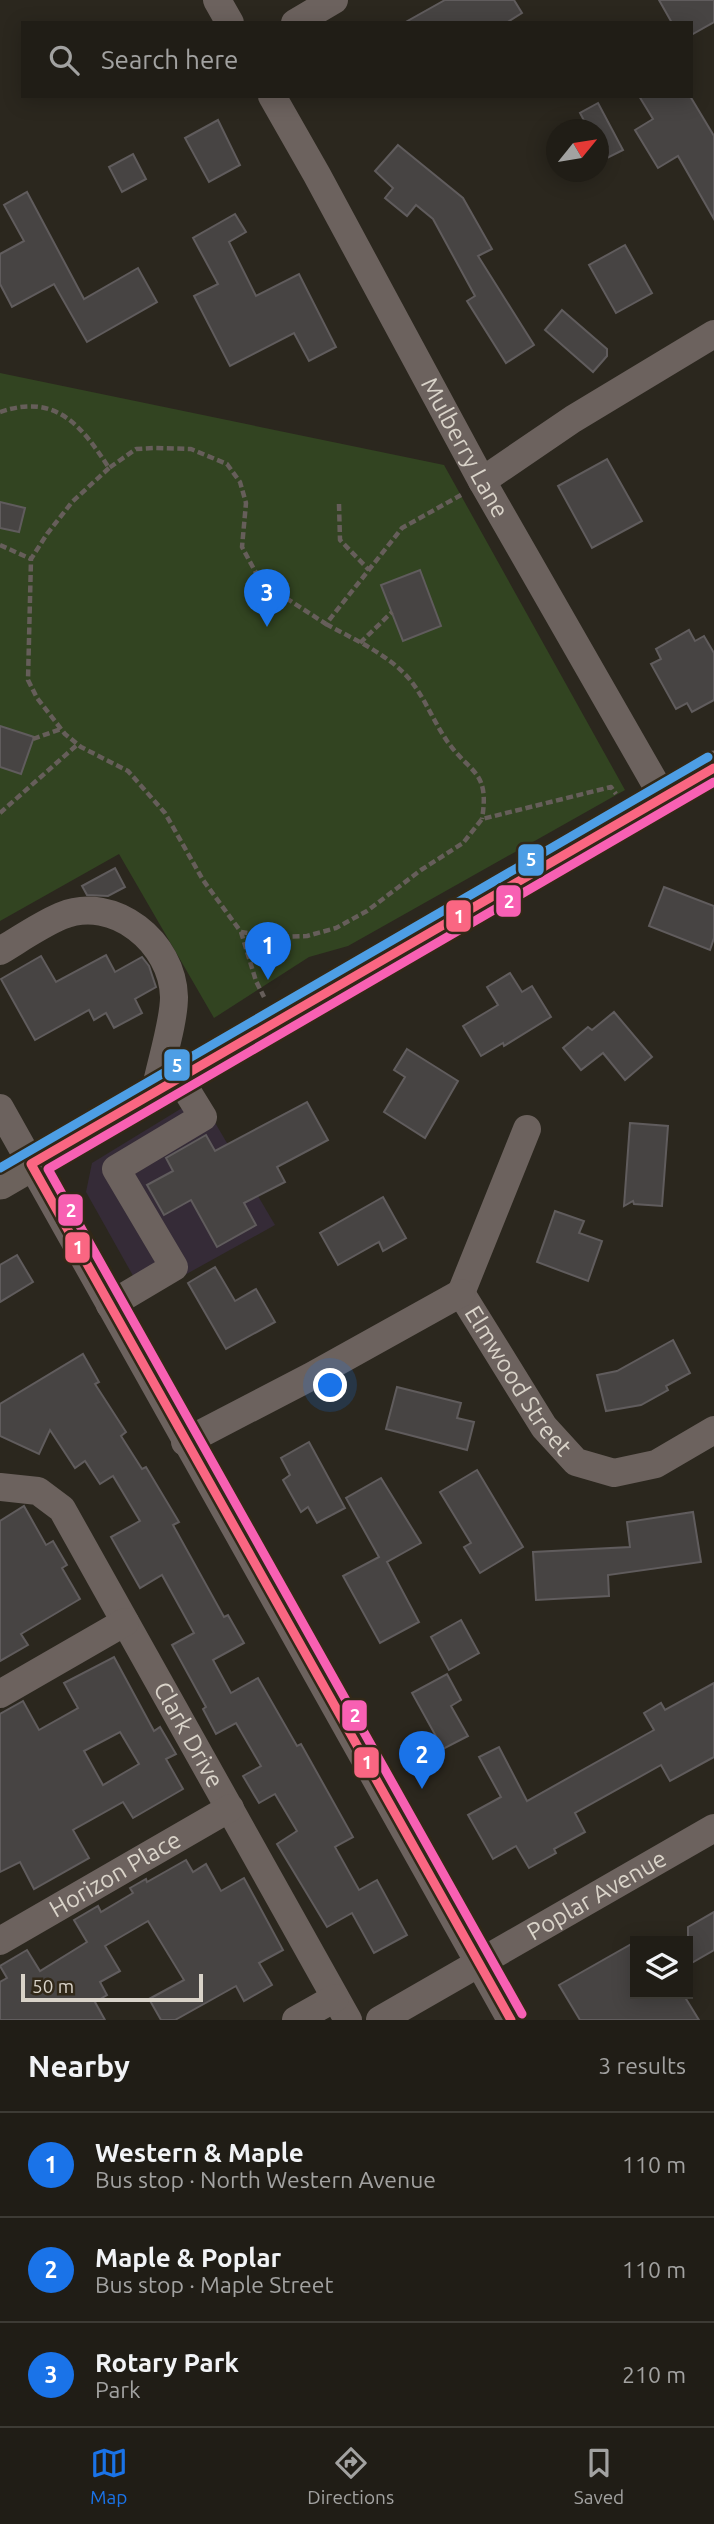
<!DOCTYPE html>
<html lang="en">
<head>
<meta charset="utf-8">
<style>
	body { margin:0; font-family:Ubuntu,sans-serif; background:#28261f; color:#f1f3f6 }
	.controls { position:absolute; right:21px; bottom:21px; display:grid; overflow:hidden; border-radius:0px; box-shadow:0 4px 18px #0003 }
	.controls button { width:63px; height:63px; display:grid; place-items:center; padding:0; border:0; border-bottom:2px solid #3d3b35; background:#201d16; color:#f1f3f6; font:35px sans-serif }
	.compass { position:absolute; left:546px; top:119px; width:63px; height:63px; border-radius:50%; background:#201d16; box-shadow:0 4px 18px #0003; rotate:60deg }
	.scale { position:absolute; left:21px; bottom:18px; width:182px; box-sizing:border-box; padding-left:7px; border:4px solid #d9d3c9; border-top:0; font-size:19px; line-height:24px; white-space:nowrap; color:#d9d3c9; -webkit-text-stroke:5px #312818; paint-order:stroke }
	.you { position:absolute; left:331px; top:1386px; width:24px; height:24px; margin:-18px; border:5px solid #fff; border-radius:50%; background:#1a73e8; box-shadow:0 0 0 10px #1a73e833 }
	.badge { display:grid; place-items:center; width:46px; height:46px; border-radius:50%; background:#1a73e8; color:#fff; font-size:23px; font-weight:700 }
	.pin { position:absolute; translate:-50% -58px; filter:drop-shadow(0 2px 4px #0008) }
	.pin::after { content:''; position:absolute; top:37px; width:24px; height:21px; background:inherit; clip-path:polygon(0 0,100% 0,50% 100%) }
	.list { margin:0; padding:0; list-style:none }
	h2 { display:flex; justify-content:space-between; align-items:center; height:91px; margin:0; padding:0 28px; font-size:30px }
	h2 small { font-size:23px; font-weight:400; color:#a2a2a1 }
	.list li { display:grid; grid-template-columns:46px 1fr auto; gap:21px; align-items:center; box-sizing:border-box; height:105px; padding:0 28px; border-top:2px solid #3d3b35 }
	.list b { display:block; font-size:26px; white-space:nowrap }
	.list p { margin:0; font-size:23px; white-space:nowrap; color:#a2a2a1 }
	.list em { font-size:23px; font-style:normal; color:#a2a2a1 }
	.icon { flex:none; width:38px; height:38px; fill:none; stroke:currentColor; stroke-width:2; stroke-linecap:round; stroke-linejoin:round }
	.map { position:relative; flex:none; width:714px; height:2020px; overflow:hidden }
	.search { position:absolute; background:#201d16; box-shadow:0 4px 18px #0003; left:21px; right:21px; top:21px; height:77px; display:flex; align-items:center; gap:18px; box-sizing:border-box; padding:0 24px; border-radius:0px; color:#a2a2a1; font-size:26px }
	.sheet { height:406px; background:#201d16 }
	nav { display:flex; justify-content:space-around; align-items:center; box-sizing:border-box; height:98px; border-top:2px solid #3d3b35; background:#201d16; font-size:19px; color:#a2a2a1 }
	nav a { display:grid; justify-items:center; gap:4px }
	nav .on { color:#1a73e8 }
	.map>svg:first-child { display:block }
	.commercial { fill:#352b37 }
	.green { fill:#324421 }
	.building { fill:#474443; stroke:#605c5d; stroke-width:2; fill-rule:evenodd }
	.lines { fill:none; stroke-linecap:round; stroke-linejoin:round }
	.path { stroke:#665e5a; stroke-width:4.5; stroke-dasharray:7 3.5; stroke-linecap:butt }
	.minor { stroke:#6c625e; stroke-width:28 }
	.major { stroke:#6c625c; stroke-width:35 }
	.bus-1-casing { stroke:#312818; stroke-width:14 }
	.bus-2-casing { stroke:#312818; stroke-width:14 }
	.bus-3-casing { stroke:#312818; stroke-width:14 }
	.bus-1 { stroke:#fa6682; stroke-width:9 }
	.bus-2 { stroke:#f860b3; stroke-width:9 }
	.bus-3 { stroke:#4d9ee5; stroke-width:9 }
	.labels { text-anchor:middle; stroke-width:5; stroke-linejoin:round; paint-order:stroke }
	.street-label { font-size:24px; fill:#d9d3c9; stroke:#312818 }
	.line-badge { stroke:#312818; stroke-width:2.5 }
	.badge-label { font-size:19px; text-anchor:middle; font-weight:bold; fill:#fff }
</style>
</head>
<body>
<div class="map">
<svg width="714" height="2020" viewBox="0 0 714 2020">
	<rect width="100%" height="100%" fill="#2b271e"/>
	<!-- commercial -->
	<polygon class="commercial" points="200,1097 275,1225 145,1297 86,1192 92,1163"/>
	<!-- green -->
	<polygon class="green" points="0,373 444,465 625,790 348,946 309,957 214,1018 119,854 0,921"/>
	<!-- building -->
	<g class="building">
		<polygon points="445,0 514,0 522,13 506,23 404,23"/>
		<polygon points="659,0 714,0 714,22 691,35 691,23 672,23"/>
		<polygon points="639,96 690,96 714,136 714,219 678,156 658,168 635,130 653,119"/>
		<polygon points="598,103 623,150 605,159 598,148 598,130 589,130 580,113"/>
		<polygon points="218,120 240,165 209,182 185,138"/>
		<polygon points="398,145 463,198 492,249 478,256 534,345 506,363 467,301 475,296 433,219 416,205 407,216 385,198 393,188 375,171"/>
		<polygon points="133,154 146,179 122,192 109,167"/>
		<polygon points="27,192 84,299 138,268 157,302 87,342 54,284 12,307 0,284 0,254 24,241 4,205"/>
		<polygon points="235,214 246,232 229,242 256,296 299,274 336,347 309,361 294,333 230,366 194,296 218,284 193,238"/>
		<polygon points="625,245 652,293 616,313 589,265"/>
		<polygon points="562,310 607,349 607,356 593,372 545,330"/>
		<polygon points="607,459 642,521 592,548 558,486"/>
		<polygon points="0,502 25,508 19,532 0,528"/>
		<polygon points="420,570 441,626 403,641 381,585"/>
		<polygon points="689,630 695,641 704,636 714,653 714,700 692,712 687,703 676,709 651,664 661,659 656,649"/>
		<polygon points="0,726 34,737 21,774 0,767"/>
		<polygon points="115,868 125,887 108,896 87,895 82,886"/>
		<polygon points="664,887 714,906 714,938 710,950 649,926"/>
		<polygon points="106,955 115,972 142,957 149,966 156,987 135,999 142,1013 114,1028 106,1013 94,1020 89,1010 35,1040 1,979 41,956 56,982"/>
		<polygon points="510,973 522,992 532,986 551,1017 504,1046 503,1043 481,1056 463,1026 498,1005 487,987"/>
		<polygon points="614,1012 652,1057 625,1080 603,1053 581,1070 563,1048 588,1027 592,1030"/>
		<polygon points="407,1049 458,1081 425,1138 384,1112 405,1077 394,1070"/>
		<polygon points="307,1102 328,1140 277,1167 285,1182 244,1203 256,1225 217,1247 191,1200 164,1215 147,1185 173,1171 166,1158 206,1135 215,1151"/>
		<polygon points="630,1123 668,1126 662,1206 634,1204 633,1201 624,1206"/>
		<polygon points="383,1197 406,1238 383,1251 379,1242 338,1265 320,1233"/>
		<polygon points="555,1211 584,1221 579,1233 602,1241 588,1281 537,1262"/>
		<polygon points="17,1255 33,1282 0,1302 0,1265"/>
		<polygon points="215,1267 235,1301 256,1289 275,1322 226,1349 188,1283"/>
		<polygon points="673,1340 690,1373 666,1386 668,1390 641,1405 606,1411 597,1375 617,1371"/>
		<polygon points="83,1354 99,1382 95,1384 126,1432 121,1436 142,1469 146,1467 179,1522 173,1525 224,1617 228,1615 244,1643 213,1660 231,1693 258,1678 297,1746 301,1744 353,1837 335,1847 359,1890 377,1880 407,1935 374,1953 352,1913 327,1927 277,1844 297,1831 275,1794 259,1803 243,1776 261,1766 236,1723 216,1734 203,1709 206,1707 172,1645 194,1633 162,1575 140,1588 111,1537 140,1521 113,1476 100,1484 85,1461 75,1468 50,1430 39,1454 0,1436 0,1404"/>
		<polygon points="397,1387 461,1403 457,1418 474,1422 467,1450 386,1429"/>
		<polygon points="309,1442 345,1508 317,1523 308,1507 301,1512 283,1480 290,1475 281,1458"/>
		<polygon points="477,1470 523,1547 480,1573 464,1547 471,1543 440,1492"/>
		<polygon points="381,1478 421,1543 387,1562 419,1622 380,1643 343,1576 379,1557 346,1498"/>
		<polygon points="24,1506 46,1545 53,1541 67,1565 62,1568 80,1599 21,1634 28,1645 0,1661 0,1521"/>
		<polygon points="693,1512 701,1562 608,1575 609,1596 536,1600 533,1552 630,1547 627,1522"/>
		<polygon points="461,1620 479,1653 449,1670 431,1637"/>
		<path d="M114 1657 154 1731 160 1727 176 1754 166 1759 183 1789 133 1818 123 1802 73 1830 89 1858 34 1889 20 1862 0 1872V1714L23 1701 39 1730 78 1708 64 1683ZM120 1732 139 1764 103 1785 84 1751Z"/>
		<polygon points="447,1674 461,1700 451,1706 468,1736 443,1749 412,1693"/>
		<polygon points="714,1683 714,1757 670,1781 661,1765 575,1813 585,1832 554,1849 556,1853 529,1868 516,1846 493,1859 468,1815 501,1797 479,1757 499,1747 527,1801 654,1730 644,1713 661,1703 665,1710"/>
		<polygon points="186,1860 193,1872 206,1864 221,1891 244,1878 283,1950 259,1963 272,1985 244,2001 236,1986 175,2020 161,2020 149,1999 184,1980 148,1921 105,1946 120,1971 100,1982 107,1995 95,2002 105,2020 0,2020 0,1982 7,1978 0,1966 27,1950 40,1971 87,1942 74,1920 98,1906 101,1912 133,1893 130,1888 146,1879 147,1882"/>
		<polygon points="714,1912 714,1950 688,1965 688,1927"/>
		<polygon points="635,1942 635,1994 683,1994 699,2020 580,2020 559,1985"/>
	</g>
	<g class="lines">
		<!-- path -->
		<g class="path">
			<path d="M0 412C56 393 81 425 109 468L136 449 155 448 191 449 227 464 240 482 246 503 242 547 255 571 266 585 326 624 402 528 461 495"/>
			<polyline points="109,468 72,502 47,534 31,559 28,680 37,698 65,734 81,747 128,771 165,813 203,880 241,932 276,937 307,936 336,928 367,911 421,870 463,843 482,819 611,787 616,794"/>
			<polyline points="339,504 340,540 369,570"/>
			<polyline points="0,545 31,559"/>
			<path d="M326 624C355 640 390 655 411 681 425 699 434 722 447 741 470 774 490 770 482 819"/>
			<polyline points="360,643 392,612"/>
			<polyline points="33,739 61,729"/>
			<polyline points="0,813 78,744"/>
			<polyline points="241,932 256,981 264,997"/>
		</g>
		<!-- minor -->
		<g class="minor">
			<polyline points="217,0 230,23"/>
			<polyline points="295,23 334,0"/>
			<path id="s1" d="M272 96 317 175 482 481 663 797"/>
			<polyline points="482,481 573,419 714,334"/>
			<path d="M0 951C20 939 40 925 61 916 114 894 173 943 174 997 174 1023 160 1065 155 1092"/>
			<polyline points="0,1108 511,2020"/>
			<path id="s2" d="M461 1293 544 1427 576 1462 614 1473 656 1464 714 1430"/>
			<polyline points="461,1293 527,1129"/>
			<polyline points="110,1305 174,1267 116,1169 203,1117 179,1078"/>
			<polyline points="185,1442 310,1377 461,1293"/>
			<path id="s3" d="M0 1487 38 1491 62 1509 348 2020"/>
			<polyline points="0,1694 125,1622"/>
			<path id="s4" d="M0 1941 230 1808"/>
			<polyline points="296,2020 335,1998"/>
			<path id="s5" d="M380 2020 714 1828"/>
		</g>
		<!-- major -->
		<polyline class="major" points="0,1182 714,768"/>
		<defs>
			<polyline id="bus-1" points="511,2020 31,1164 714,768"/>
			<polyline id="bus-2" points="522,2014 48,1169 714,782"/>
			<polyline id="bus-3" points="0,1168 708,757"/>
		</defs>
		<!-- bus-1 casing -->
		<use href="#bus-1" class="bus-1-casing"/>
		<!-- bus-2 casing -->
		<use href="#bus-2" class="bus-2-casing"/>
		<!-- bus-3 casing -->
		<use href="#bus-3" class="bus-3-casing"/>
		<!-- bus-1 -->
		<use href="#bus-1" class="bus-1"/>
		<!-- bus-2 -->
		<use href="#bus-2" class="bus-2"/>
		<!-- bus-3 -->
		<use href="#bus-3" class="bus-3"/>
	</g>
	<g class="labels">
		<!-- street labels -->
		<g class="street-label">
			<text dy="8" stroke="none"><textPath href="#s1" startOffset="401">Mulberry Lane</textPath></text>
			<text dy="8" stroke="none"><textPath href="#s2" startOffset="105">Elmwood Street</textPath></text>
			<text dy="8" stroke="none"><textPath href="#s3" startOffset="327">Clark Drive</textPath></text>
			<text dy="8" stroke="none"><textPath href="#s4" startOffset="133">Horizon Place</textPath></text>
			<text dy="8" stroke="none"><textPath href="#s5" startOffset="250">Poplar Avenue</textPath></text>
		</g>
	</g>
	<g class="line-badge">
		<rect x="517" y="843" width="28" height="34" rx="7" fill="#4d9ee5"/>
		<rect x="495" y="884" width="27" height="34" rx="7" fill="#f860b3"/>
		<rect x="445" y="899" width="27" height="34" rx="7" fill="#fa6682"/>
		<rect x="163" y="1048" width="28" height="34" rx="7" fill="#4d9ee5"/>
		<rect x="57" y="1193" width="27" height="34" rx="7" fill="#f860b3"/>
		<rect x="64" y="1231" width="27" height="33" rx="7" fill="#fa6682"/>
		<rect x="341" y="1699" width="27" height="33" rx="7" fill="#f860b3"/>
		<rect x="353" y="1746" width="27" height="33" rx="7" fill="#fa6682"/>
	</g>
	<g class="badge-label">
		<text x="531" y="866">5</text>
		<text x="509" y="908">2</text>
		<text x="459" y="923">1</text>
		<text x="177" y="1072">5</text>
		<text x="71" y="1217">2</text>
		<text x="78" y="1254">1</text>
		<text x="355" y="1722">2</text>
		<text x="367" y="1769">1</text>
	</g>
</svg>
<div class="controls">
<button><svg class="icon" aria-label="layers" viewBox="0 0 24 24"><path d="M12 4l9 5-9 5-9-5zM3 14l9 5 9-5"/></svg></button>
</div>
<svg class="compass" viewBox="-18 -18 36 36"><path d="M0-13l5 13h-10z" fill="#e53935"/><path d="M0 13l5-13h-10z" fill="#a2a2a1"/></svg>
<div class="scale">50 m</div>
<div class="you"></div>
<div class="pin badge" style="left:268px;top:980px">1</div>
<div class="pin badge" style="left:422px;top:1789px">2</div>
<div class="pin badge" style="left:267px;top:627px">3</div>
<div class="search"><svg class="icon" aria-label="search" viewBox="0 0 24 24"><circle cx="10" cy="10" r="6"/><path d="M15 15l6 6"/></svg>Search here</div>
</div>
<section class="sheet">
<h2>Nearby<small>3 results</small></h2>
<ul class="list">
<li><span class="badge">1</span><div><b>Western &amp; Maple</b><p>Bus stop · North Western Avenue</p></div><em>110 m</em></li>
<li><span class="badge">2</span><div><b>Maple &amp; Poplar</b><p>Bus stop · Maple Street</p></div><em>110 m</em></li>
<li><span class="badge">3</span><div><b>Rotary Park</b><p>Park</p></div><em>210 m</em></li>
</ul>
</section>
<nav>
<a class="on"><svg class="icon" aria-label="map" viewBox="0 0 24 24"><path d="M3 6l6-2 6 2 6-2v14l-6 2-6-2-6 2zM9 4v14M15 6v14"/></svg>Map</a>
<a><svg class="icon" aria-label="directions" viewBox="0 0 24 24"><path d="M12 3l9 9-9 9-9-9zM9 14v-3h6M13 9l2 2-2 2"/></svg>Directions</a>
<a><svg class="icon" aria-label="saved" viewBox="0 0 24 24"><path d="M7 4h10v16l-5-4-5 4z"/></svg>Saved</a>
</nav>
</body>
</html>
